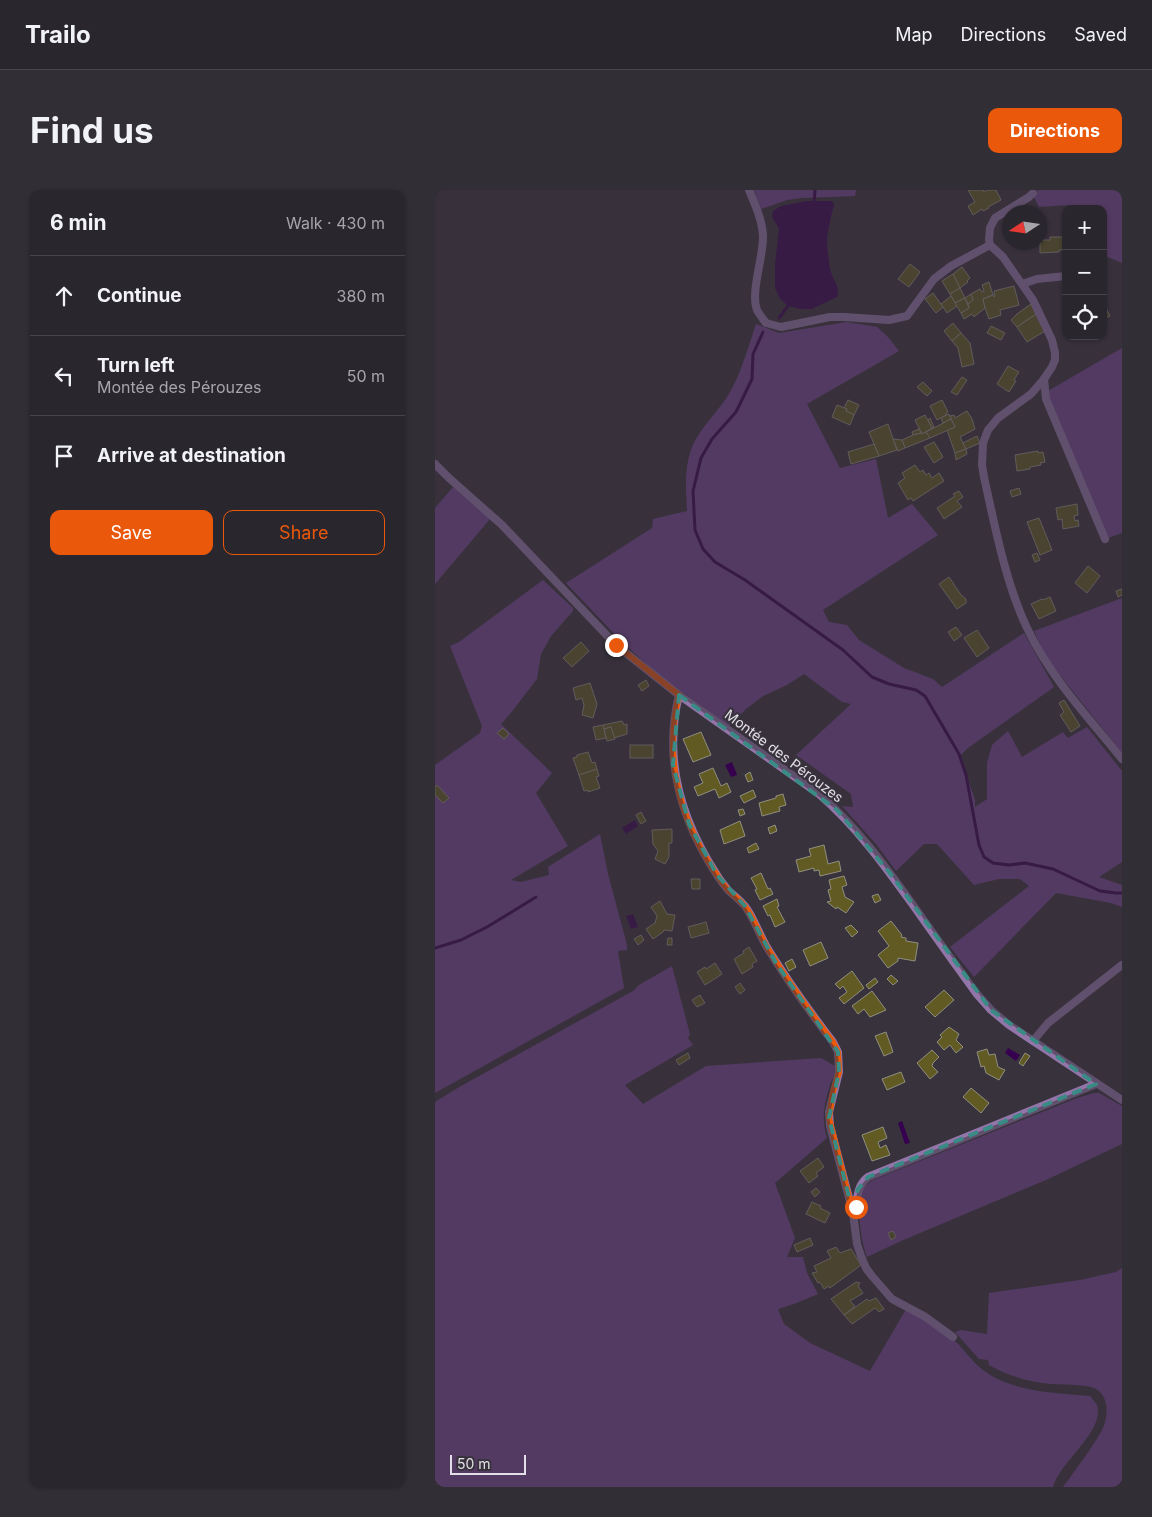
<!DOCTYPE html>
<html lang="en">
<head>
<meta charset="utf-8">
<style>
	body { margin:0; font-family:Inter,sans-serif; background:#322e36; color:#f1f3f6 }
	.controls { position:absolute; right:15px; top:15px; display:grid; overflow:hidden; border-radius:10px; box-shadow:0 1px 4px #0004 }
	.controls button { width:45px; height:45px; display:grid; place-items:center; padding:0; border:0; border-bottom:1px solid #46434a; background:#2a262e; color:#f1f3f6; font:25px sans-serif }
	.compass { position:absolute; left:567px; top:15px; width:45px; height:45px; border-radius:50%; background:#2a262e; box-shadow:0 1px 4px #0004; rotate:258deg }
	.scale { position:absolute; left:15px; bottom:12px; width:76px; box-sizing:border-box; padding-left:5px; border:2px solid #e3dfe6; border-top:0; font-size:14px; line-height:18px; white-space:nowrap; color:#e3dfe6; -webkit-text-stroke:4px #38323d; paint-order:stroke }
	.stop { position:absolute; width:15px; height:15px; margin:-11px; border:4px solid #ea580c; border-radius:50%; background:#fff }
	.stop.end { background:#ea580c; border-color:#fff; box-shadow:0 1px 5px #0008 }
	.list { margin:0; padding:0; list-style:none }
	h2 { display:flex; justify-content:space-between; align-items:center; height:65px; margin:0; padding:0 20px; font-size:21px }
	h2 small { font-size:16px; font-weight:400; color:#a5a5aa }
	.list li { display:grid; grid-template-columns:32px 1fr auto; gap:15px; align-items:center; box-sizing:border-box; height:80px; padding:0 20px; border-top:1px solid #46434a }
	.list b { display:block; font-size:19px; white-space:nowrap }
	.list p { margin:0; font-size:16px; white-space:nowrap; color:#a5a5aa }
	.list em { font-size:16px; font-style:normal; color:#a5a5aa }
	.actions { display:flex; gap:10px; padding:15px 20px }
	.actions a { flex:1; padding:11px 0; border:1px solid #ea580c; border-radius:10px; text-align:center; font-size:18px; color:#ea580c }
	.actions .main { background:#ea580c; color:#fff }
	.icon { flex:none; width:28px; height:28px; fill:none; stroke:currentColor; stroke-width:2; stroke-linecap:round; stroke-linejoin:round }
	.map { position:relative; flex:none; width:687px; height:1297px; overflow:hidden; border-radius:10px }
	header { display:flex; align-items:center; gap:30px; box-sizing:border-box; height:70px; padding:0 25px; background:#2a262e; border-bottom:1px solid #46434a }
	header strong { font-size:24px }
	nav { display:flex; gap:28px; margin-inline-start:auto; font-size:18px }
	.intro { display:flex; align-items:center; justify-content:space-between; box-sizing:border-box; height:120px; padding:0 30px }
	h1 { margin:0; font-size:35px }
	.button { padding:12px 22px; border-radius:10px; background:#ea580c; color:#fff; font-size:18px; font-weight:700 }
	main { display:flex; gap:30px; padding:0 30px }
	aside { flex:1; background:#2a262e; border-radius:10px; box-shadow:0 1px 4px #0004 }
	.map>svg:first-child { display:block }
	.green { fill:#734590 }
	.water { fill:#36014f }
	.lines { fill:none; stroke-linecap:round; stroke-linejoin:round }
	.stream { stroke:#36014f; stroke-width:3 }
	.building { fill:#615a22; stroke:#908f80 }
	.minor { stroke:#9375a9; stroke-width:8 }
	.route { stroke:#ea580c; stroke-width:6 }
	.marked { fill:none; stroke:#398b86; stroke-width:4; stroke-dasharray:10 6; stroke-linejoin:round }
	.labels { text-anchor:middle; stroke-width:4.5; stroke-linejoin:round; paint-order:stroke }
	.street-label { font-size:14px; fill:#e3dfe6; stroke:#38323d }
</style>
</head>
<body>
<header>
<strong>Trailo</strong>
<nav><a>Map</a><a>Directions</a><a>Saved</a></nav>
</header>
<div class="intro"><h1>Find us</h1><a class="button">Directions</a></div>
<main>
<aside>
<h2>6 min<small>Walk · 430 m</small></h2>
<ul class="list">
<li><svg class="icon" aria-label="ahead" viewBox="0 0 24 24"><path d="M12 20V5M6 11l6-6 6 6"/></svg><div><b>Continue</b></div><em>380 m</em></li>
<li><svg class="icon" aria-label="left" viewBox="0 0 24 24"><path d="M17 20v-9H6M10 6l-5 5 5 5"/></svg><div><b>Turn left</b><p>Montée des Pérouzes</p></div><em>50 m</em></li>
<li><svg class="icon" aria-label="arrive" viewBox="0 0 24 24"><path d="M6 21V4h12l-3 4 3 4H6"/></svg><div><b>Arrive at destination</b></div></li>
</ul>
<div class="actions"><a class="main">Save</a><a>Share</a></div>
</aside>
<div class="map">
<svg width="687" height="1297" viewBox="0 0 687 1297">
	<rect width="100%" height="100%" fill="#38323d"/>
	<!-- green -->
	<g class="green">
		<polygon points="319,0 421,0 420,6 366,8 352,10 326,19"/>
		<polygon points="603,0 687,0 687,73 668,65 668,19 636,19 635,15 604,17 599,7"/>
		<path d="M412 132 442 137 453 147 464 161 372 214 405 278 441 269 453 328 477 314 503 345 388 420 394 432 412 435 424 450 469 478 498 489 507 497 589 443 619 497 533 558 525 566 540 610V617L552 609V573L557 555 573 541 587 567 628 542 633 548 652 537 687 581V672L664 687 687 695V717L676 713 621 703 539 787 515 757 594 696 585 689H564L539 695 502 654H489L461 681 441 654 407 616 418 617 416 604 361 565 416 514 407 512 369 484 352 495 328 506 311 519 294 536 224 485 187 452 131 393 217 338 218 329 252 321C251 300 249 280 256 260 262 241 285 220 295 202 307 181 313 157 321 134L344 143Z"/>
		<polygon points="687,158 687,343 673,348 615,212 613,201"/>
		<polygon points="18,297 55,329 0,394 0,318"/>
		<polygon points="108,390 138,418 138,421 116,446 106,464 102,489 75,524 66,534 117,583 101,603 133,656 76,690 86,692 114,685 113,677 165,644 173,684 192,755 192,760 183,761 189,798 0,903 0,575 45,543 47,536 15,456 24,452"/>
		<polygon points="687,408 687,563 620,479 609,463 599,441"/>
		<path d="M237 776 255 844 253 848 258 855 190 895 208 914 271 876 386 868 400 876C400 887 398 886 395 895 389 916 386 927 392 948L340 993 360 1048 352 1067H368L372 1083 383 1104 359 1114 343 1119 349 1134 375 1153 435 1181 470 1121H474C487 1129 508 1139 519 1150 529 1159 537 1172 548 1180 577 1202 619 1203 655 1206 657 1208 660 1212 662 1215 670 1242 625 1271 618 1297H0V912L26 896 198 801 204 795Z"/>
		<path d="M659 903H664L687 916V954L611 990 466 1051 432 1067C426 1051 421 1018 427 1001 429 996 433 993 438 990L642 908Z"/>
		<path d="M687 1078V1297H628C641 1279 656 1260 667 1240 673 1228 675 1207 661 1199 653 1194 626 1195 616 1194 594 1192 573 1186 554 1175L553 1170 544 1169 520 1142 526 1140 552 1144 554 1103 645 1090 681 1082Z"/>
	</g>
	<!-- water -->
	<g class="water">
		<path d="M371 11H397L399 15C396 27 392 41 392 54 393 62 394 78 397 85 401 95 405 96 402 107L377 119H366L353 116 345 109 340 98V74L344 39 337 27 338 21 346 16Z"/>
		<polygon points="297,572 302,585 296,587 290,575"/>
		<polygon points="200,630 203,636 191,644 187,638"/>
		<polygon points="198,724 203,737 196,739 191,726"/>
		<polygon points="573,858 585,865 581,871 570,863"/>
		<polygon points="467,931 475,953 470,954 463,933"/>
	</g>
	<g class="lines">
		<!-- stream -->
		<g class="stream">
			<polyline points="379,14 380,0"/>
			<polyline points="344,128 353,116 354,112"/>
			<polyline points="328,142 318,164 317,189 301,222 277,249 266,268 258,301 260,340 268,359 280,372 310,390 408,460 437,487 454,494 481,500 490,506 524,564 531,585 544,655 549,667 558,673 574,675 590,673 618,679 665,701 681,703 687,703"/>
			<polyline points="0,758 26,750 52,737 101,707"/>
		</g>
	</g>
	<!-- building -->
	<g class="building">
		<polygon points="533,0 548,0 549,2 552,0 561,0 566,10 553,17 554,18 548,21 547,19 538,25 533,16 540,12"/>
		<polygon points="615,47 629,47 629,60 624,60 624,62 605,63 605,50 615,50"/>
		<polygon points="475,74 485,82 474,97 463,89"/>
		<polygon points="527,77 535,88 532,91 533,92 525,98 518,84"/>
		<polygon points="518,84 525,98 515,104 507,91"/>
		<polygon points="554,92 558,105 548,109 550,118 540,126 539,127 537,124 529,129 526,123 534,118 533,114 538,110 536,104 545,99 547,102 549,101 547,95"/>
		<polygon points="579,96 584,115 565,120 566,125 554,129 550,118 548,109 558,105 559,107 560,106 559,101"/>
		<polygon points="525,98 530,108 520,113 515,104"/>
		<polygon points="498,103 508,117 501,123 490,109"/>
		<polygon points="536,104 538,110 533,114 530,108"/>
		<polygon points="516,106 522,116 512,123 506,114"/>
		<polygon points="530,108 534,118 526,123 520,113"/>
		<polygon points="596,114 601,124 582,137 576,130 582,124"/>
		<polygon points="670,116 675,126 668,129 668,117"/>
		<polygon points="601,124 610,141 592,152 582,137"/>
		<polygon points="518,133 526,143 517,151 509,141"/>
		<polygon points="556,136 570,143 566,150 552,143"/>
		<polygon points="526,143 535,153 539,174 527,177 523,158 517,151"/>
		<polygon points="573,176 584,182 579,190 581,191 574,202 562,194"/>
		<polygon points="527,187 532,190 522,205 516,202"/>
		<polygon points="488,192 497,201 492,206 482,197"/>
		<polygon points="413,210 424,215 419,225 411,221 412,219 409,218"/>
		<polygon points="507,210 513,222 511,223 511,225 502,230 495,216"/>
		<polygon points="402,215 412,219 411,221 419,225 415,235 397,227"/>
		<polygon points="532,221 537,229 540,239 525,247 531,259 520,263 512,240 520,237 515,226 519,225 520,228"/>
		<polygon points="514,224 516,229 508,233 506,228"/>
		<polygon points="490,225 497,238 487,244 480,230"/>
		<polygon points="495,228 499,237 497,238 493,230"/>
		<polygon points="516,229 520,237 495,248 491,242"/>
		<polygon points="453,234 462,260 444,266 434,242"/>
		<polygon points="484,239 486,243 478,245 477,242"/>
		<polygon points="491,242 495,248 470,258 467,250 478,245 486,243 487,244"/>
		<polygon points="542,246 545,253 531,259 528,253"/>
		<polygon points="458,249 467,250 470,258 463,261"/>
		<polygon points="499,252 508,267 499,273 489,257"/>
		<polygon points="439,254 444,266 416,274 413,262"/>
		<polygon points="531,259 532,264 521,270 520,263"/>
		<polygon points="603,261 603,263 608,262 610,272 605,273 606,275 595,277 595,279 582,281 580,265"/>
		<polygon points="480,275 485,282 488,280 491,285 494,283 497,288 504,283 509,291 478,311 476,308 473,310 463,293 470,288 467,283"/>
		<polygon points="584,298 586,304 577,307 575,301"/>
		<polygon points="524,301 528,307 522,311 527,317 509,329 502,318 520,306 518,304"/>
		<polygon points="642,314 643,325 639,326 640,331 643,330 644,336 628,339 627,329 623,330 621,318"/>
		<polygon points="604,328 617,360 605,365 592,332"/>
		<polygon points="602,363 605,370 600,372 597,365"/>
		<polygon points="653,376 665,386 652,403 640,393"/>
		<polygon points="514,387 526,405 531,409 531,413 522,419 504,394"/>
		<polygon points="687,399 687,405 683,407 681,401"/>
		<polygon points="615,407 621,421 604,429 596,414 607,409 608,410"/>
		<polygon points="521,437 527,445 519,451 513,442"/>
		<polygon points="542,440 554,458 542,467 529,448"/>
		<polygon points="146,452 154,461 137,477 128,468"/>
		<polygon points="211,490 214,496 207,501 203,495"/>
		<polygon points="155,493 162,514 158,528 147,525 149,515 147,508 141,510 138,498"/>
		<polygon points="629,510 645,536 636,542 625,525 629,522 624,513"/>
		<polygon points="187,531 189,535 192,534 192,544 179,548 176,537 169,539 168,535"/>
		<polygon points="168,535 171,548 161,550 158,537"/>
		<polygon points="176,537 180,549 172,551 169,539"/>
		<polygon points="68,538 74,544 69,549 62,543"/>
		<polygon points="266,542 276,565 258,572 248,549"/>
		<rect x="195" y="555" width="23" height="13"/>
		<polygon points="153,562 157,573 160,572 162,579 144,585 138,568 142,567 142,565"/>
		<polygon points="278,578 286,596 292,593 296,602 284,608 280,599 263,606 259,597 268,593 264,584"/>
		<polygon points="162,579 164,586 161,587 165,598 153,602 153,600 149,601 144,585"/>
		<polygon points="315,582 318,590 313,592 310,585"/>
		<polygon points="2,595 14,608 8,613 0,605 0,597"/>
		<polygon points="318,600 321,607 309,613 305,606"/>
		<polygon points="348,604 351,615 344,617 345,621 327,626 324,613 341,608 341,606"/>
		<polygon points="308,619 310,624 305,626 303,620"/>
		<polygon points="206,622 211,631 206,634 201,625"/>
		<polygon points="305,631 310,646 289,654 285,640"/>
		<polygon points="340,635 342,641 335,644 333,638"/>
		<polygon points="237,639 237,653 234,653 234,667 230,674 220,669 223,661 218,654 217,640"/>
		<polygon points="321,653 324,659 314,663 312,658"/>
		<polygon points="389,655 393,674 404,671 406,681 385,686 384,680 379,681 379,678 364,682 361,670 376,666 374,659"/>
		<polygon points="326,683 333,699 335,698 338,704 325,710 320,700 322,699 316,688"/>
		<polygon points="409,686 412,695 407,697 410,707 419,712 411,723 402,717 401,719 392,712 396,711 393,700 396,699 394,690"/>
		<polygon points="256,689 265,689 265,699 257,699"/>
		<polygon points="443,704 446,710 440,713 437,706"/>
		<polygon points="342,709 344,716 342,717 350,732 340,737 335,725 333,726 328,716"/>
		<polygon points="225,711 232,724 240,725 237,741 229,740 228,742 218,749 211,739 220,733 222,726 216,717"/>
		<polygon points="456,731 467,745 466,747 471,748 471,751 483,753 480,771 463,768 463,771 453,778 443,765 454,756 443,741"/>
		<polygon points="271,732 274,743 256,748 253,737"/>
		<polygon points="416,735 423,742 417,747 410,738"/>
		<polygon points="206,745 209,750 203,755 199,749"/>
		<polygon points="233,748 237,748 237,755 232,755"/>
		<polygon points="386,752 393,768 375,776 368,760"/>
		<polygon points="314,757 322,771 317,774 318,777 307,784 299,769 309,763 308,761"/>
		<polygon points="357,769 361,777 354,781 350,773"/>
		<polygon points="280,773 287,784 270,795 262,782 270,777 271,779"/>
		<polygon points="417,781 429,798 409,814 404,808 412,802 408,796 405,799 400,794"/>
		<polygon points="456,785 463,791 458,795 452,789"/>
		<polygon points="440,788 443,792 434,799 431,795"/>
		<polygon points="305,793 310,800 305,804 300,797"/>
		<polygon points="509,800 519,810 500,827 490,817"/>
		<polygon points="437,801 451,820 435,827 429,819 423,824 417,816"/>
		<polygon points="265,805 270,813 262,817 257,810"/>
		<polygon points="514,837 524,844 521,850 528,857 521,863 515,855 509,860 502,852 507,847 505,845"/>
		<polygon points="451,842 458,862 449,866 440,846"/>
		<polygon points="552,859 554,865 560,864 563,877 570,880 564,890 551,883 549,876 546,877 542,862"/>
		<polygon points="497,860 504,867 498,873 497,876 503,882 495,889 482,873"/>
		<polygon points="253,863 255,868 244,875 241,870"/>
		<polygon points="590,863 595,866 588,876 584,873"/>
		<polygon points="466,882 470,892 452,900 447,889"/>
		<polygon points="536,898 554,913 546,923 528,907"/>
		<polygon points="448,937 452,948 443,952 445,958 451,955 455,965 437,971 427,945"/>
		<polygon points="383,968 389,977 381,983 383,986 374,993 365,981"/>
		<polygon points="381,998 385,1002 380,1007 376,1002"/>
		<polygon points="377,1012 386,1016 385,1018 395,1023 390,1033 371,1024"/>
		<polygon points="458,1041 461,1047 456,1050 453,1043"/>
		<polygon points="375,1048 378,1055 362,1062 359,1055"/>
		<polygon points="401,1057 405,1063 416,1059 426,1075 395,1098 394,1096 389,1099 385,1092 383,1093 377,1083 382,1082 379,1076 396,1068 392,1061"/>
		<polygon points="421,1092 425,1093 423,1096 428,1103 415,1111 420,1116 409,1125 396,1109"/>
		<polygon points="441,1108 449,1119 444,1122 440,1118 417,1134 409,1125 432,1109 434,1111"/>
	</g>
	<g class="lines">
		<!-- minor -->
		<g class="minor">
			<path d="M314 0C320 14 327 30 328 45 329 66 315 102 322 120 324 124 328 129 331 133L346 137 395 127H409L454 130 472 126 499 89 516 76 555 55"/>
			<path d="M598 3 594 7 560 28 555 38 554 50 555 55 568 67 598 110 617 150 620 163V170L617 177 609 189 596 204 563 228 553 240 548 253 547 275 549 287C560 337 571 395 593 440 616 488 654 528 687 569"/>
			<polyline points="587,94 602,89 631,86"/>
			<polyline points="609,189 611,209 670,349"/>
			<path d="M0 274 14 288 67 335 181 455 244 505 384 604C421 636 450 676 478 715 499 745 520 774 541 803L556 820 574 835 687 910"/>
			<path d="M244 505C228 570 246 630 282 685 285 690 289 695 293 700 299 706 307 711 312 719 320 731 325 746 333 759 353 791 375 822 398 852L403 862 404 882 394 922 395 936 418 1023 422 1054 426 1066 431 1078 437 1086 457 1109 489 1126 518 1147"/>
			<polyline points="598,851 613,833 687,775"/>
			<path d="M418 1023C424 1010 420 997 433 987L661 894"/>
		</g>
	</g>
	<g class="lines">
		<!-- route -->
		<path class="route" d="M181 455 244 505C228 570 245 630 282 685 285 690 289 695 293 700 299 706 307 711 312 719 320 731 325 746 333 759 353 791 375 822 398 852L403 862 404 882 398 902 394 928 418 1023 421 1017"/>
	</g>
	<!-- marked area -->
	<path d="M0 0H687V1297H0ZM244 505 402 620 454 682 556 820 661 894 433 987 423 999 418 1023 394 928 404 882 403 862 341 773 310 716 282 685 254 634 238 575Z" fill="#38323d" fill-opacity=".55" fill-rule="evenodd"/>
	<path class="marked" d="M244 505 402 620 454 682 556 820 661 894 433 987 423 999 418 1023 394 928 404 882 403 862 341 773 310 716 282 685 254 634 238 575Z"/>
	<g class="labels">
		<!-- street labels -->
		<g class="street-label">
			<text transform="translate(349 566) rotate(37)" y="5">Montée des Pérouzes</text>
		</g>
	</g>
</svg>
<div class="controls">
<button>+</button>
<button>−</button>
<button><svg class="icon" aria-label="locate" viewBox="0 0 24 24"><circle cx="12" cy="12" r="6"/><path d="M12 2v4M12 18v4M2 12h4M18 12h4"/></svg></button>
</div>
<svg class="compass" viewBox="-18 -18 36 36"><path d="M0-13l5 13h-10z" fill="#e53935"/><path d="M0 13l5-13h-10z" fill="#a5a5aa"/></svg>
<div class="scale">50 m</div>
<div class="stop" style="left:421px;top:1017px"></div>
<div class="stop end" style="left:181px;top:455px"></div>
</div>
</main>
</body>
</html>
